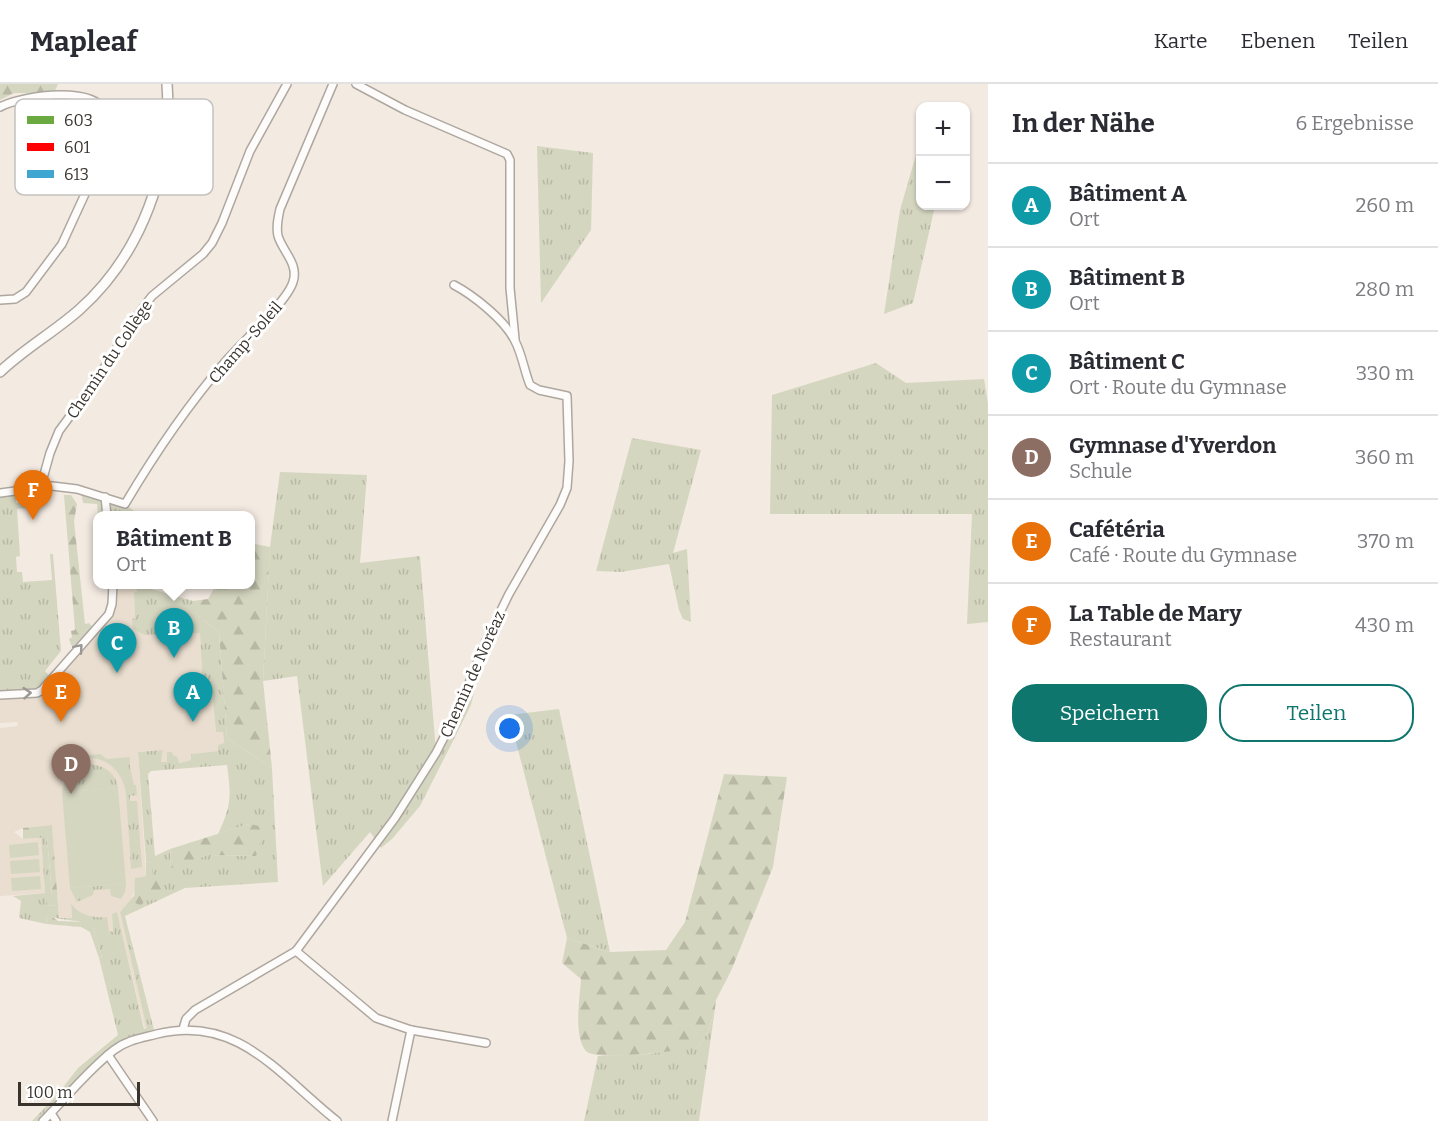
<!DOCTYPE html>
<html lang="de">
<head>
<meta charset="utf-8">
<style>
	body { margin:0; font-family:Bitter,serif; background:#f7f7f7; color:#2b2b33 }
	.controls { position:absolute; right:18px; top:18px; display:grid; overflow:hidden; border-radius:12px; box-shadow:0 2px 4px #0004 }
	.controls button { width:54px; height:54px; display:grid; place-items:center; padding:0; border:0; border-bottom:2px solid #e1e1e2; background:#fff; color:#2b2b33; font:30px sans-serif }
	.scale { position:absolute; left:18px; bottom:15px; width:122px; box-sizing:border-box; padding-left:6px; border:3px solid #39332d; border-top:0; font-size:16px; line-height:21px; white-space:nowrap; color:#39332d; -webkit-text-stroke:4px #fff; paint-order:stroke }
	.you { position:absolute; left:510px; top:645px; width:21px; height:21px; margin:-15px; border:4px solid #fff; border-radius:50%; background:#1a73e8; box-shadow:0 0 0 9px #1a73e833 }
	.badge { display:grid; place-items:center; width:39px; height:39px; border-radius:50%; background:#0f766e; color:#fff; font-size:20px; font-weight:700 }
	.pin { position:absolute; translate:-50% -50px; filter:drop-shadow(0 2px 3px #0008) }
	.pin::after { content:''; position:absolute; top:32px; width:21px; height:18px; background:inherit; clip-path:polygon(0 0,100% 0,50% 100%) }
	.popup { position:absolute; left:93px; top:427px; width:162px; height:78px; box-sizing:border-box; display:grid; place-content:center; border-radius:12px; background:#fff; filter:drop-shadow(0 2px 4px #0005); font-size:20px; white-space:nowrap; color:#7c7c81 }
	.popup b { font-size:22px; color:#2b2b33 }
	.popup::after { content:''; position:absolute; left:50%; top:100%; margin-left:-12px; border:12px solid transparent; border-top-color:#fff }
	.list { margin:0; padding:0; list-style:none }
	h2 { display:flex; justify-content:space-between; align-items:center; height:78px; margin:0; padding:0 24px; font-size:26px }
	h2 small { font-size:20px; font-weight:400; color:#7c7c81 }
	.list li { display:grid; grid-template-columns:39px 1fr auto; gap:18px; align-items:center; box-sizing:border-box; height:84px; padding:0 24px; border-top:2px solid #e1e1e2 }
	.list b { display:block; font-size:22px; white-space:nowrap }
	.list p { margin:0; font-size:20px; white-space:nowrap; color:#7c7c81 }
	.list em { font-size:20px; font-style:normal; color:#7c7c81 }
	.actions { display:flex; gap:12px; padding:18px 24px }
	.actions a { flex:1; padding:14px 0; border:2px solid #0f766e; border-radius:24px; text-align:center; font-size:21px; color:#0f766e }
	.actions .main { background:#0f766e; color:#fff }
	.map { position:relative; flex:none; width:988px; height:1037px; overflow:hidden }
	header { display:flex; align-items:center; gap:36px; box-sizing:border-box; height:84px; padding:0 30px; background:#fff; border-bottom:2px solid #e1e1e2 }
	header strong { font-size:28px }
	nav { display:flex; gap:33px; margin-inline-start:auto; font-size:21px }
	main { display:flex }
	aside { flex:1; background:#fff }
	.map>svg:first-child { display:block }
	.education { fill:#e9decf }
	.grass { fill:url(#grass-tufts); fill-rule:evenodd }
	.forest { fill:url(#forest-firs) }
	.pitch { fill:#d5d6c0 }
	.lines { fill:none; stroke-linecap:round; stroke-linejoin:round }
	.minor-casing { stroke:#aea7a0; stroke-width:10 }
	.tertiary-casing { stroke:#aea7a0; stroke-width:12 }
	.minor { stroke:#fdfcfa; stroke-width:7 }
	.tertiary { stroke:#fdfcfa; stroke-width:9 }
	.oneway { stroke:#9b9894 }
	.labels { text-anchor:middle; stroke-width:6; stroke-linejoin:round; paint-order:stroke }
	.street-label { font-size:16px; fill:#39332d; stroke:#fff }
	.key { fill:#fff; stroke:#c4c2c0; stroke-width:1.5 }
	.key-label { font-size:16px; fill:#39332d }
</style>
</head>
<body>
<header>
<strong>Mapleaf</strong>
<nav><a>Karte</a><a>Ebenen</a><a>Teilen</a></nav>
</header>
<main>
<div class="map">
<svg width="988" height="1037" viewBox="0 0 988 1037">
	<defs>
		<pattern id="grass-tufts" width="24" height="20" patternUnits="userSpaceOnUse" patternTransform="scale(1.5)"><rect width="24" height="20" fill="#d5d6c0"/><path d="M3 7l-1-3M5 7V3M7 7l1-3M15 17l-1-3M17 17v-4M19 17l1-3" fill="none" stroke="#b8b8a5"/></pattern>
		<pattern id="forest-firs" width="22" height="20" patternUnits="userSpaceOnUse" patternTransform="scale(1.5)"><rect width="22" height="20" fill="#d5d6c0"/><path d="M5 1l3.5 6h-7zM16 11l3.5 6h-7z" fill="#b8b8a5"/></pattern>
	</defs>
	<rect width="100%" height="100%" fill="#f3eae1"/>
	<!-- education -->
	<polygon class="education" points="113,501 136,501 137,507 134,510 135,535 145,551 200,548 203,608 212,608 216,648 223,647 224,660 218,661 218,667 191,670 191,676 178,679 172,668 167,669 167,678 161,678 163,666 138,668 146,792 135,794 135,804 131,816 120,828 148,944 145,945 117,829 112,830 113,848 109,848 96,834 86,832 71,822 72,834 59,835 52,741 23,744 14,748 23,755 41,753 45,809 0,812 0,644 18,642 17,638 0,639 0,611 37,609 100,541"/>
	<!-- grass -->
	<g class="grass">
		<polygon points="920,57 920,122 935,122 913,219 884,230 900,126"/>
		<polygon points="537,62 593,69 591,146 541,219"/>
		<polygon points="876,279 906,299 984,295 988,320 988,538 967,540 972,430 770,430 772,311"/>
		<polygon points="632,354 701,366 673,469 687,465 691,538 683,535 679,526 669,480 621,488 596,487"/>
		<polygon points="280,388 367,391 360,479 420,472 436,668 486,557 471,621 454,655 420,722 392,755 381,764 370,748 323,802 297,592 263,597 270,463"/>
		<polygon points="81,407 125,420 134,427 133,431 98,431 97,420 83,419"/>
		<polygon points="16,408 16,419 36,417 36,423 17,425 20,472 16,473 17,488 22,488 23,498 52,496 50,470 53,470 61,567 45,587 52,595 42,606 0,611 0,409"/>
		<path d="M136 501H143L144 503 193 517V528L219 548 227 654 272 684 278 798 185 804 125 832 155 950 117 964 43 1037H32L57 1011 78 984 118 951 99 874 102 873 93 843C79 834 62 838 47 831L46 840 19 834 21 817 13 812 45 809 41 753H47L52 812 47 822 58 821 59 834H72L71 820C82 832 92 834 107 833L109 847 113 848 112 830 117 828 144 945 147 944 120 828 152 791V779L146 777 138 668 163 666 161 678H167V668H172L174 672H177L179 679 191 676V670L218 667V661L224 659 223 648H216L212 608 203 609 200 549 145 551 133 545 132 535 135 534 134 509 137 507ZM227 681C231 711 232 721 218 750L249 740 256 772 208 771 171 783 170 765 155 772 148 690 151 687Z"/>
		<polygon points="559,625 610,868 567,854 509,631"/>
		<path d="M100 670 107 675 130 673V684L134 701H136L137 711 130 712V717H137L142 783 131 785 126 709C120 674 84 661 61 691V679L71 673Z"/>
		<path d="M90 680C105 682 116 689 118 704L62 708C65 692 74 683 90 680Z"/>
		<polygon points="126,800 125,808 121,815 111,812 110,805 94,806 93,811 77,818 70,804"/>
		<polygon points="715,925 699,1037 584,1037 598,972 650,970 700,961 709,945"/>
	</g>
	<!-- forest -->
	<g class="forest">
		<polygon points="0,0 58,0 54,9 14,9 0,16"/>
		<polygon points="64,411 71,411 77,420 74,437 85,540 89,539 95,546 80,563 71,561 69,555 72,553 71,547 75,546"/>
		<polygon points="251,459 270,463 263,597 272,684 227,654 219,548 193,528 193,517 208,515 216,501 250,500"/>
		<path d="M724 690 787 693 773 783 731 887 716 916 715 925 709 945 700 961C685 967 596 978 586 967 573 953 580 913 581 895L562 879 567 854 610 868 666 866 685 838Z"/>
		<polygon points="249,740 265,743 256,772 208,771 171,784 170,765"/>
		<polygon points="52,741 58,821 47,822 46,813 52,811 47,753 23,755 23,744"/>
		<polygon points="146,777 152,779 152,791 162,792 164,808 150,817 145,816 141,822 134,818 135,794 146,792"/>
		<polygon points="47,831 50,831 58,837 86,838 93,843 102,873 99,874 90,848 81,843 46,840"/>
	</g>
	<!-- pitch -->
	<g class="pitch">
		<polygon points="118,704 126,800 70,804 62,708"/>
		<polygon points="38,758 39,771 10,774 9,761"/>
		<polygon points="39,775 40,788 11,790 10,777"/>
		<polygon points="40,792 41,805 12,807 11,794"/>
	</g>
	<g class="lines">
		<defs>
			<g id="minor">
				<polyline points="356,0 405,26 507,70 510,76 510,204 515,255"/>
				<path d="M0 23C22 11 102 0 106 32L85 110 62 160 26 208 15 215 0 216"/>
				<polyline points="40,405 50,369 59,347 93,301 142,225 152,212 203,170 212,159 222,139 250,67 287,0"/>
				<path d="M0 409 52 402 77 405 125 420C154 371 187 322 225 278 240 260 287 218 293 198 299 180 283 168 278 152 276 143 278 134 280 125L333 0"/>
				<polyline points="105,413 107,432"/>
				<polyline points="0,611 37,609 42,606 109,530 112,520 113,500"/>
				<polyline points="296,867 376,934 411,946 486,959"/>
				<path d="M183 945 186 935 195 926 296 867 395 734 436 669 459 624 486 557 509 510 560 421 567 404 569 377 567 312 539 306 530 301C524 286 522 270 515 257 505 236 473 211 454 201"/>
				<polyline points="108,971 153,1037"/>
				<polyline points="51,1029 56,1037"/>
				<path d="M43 1037C66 1014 88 986 114 966 127 956 142 954 157 950 238 930 280 992 337 1037"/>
				<polyline points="392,1037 411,946"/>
			</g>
			<path id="tertiary" d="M0 288C24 265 54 248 79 226 142 170 173 83 167 0"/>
		</defs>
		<!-- minor casing -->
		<use href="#minor" class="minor-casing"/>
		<!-- tertiary casing -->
		<use href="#tertiary" class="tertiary-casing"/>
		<!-- minor -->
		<use href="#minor" class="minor"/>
		<!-- tertiary -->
		<use href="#tertiary" class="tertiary"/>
	</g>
	<!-- one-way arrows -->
	<defs><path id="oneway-chevron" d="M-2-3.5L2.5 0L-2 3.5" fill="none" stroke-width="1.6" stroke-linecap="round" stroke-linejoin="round" transform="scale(1.5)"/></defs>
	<g class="oneway">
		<use href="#oneway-chevron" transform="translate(79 564) rotate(-49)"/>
		<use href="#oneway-chevron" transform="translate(27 609) rotate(-4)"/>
	</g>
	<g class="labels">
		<!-- street labels -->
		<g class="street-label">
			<text transform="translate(245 258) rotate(-49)" y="6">Champ-Soleil</text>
			<text transform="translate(109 275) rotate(-56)" y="6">Chemin du Collège</text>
			<text transform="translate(472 590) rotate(-66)" y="6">Chemin de Noréaz</text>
		</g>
	</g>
	<!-- legend -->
	<rect x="15" y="15" width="198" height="96" rx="9" class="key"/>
	<rect x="27" y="32" width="27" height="8" fill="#6aaa40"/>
	<rect x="27" y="59" width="27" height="8" fill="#f00"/>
	<rect x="27" y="86" width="27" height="8" fill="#3ea6d1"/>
	<g class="key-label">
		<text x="64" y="42">603</text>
		<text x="64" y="69">601</text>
		<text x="64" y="96">613</text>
	</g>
</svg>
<div class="controls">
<button>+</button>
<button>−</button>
</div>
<div class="scale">100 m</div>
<div class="you"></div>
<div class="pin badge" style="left:193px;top:638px;background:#0f9aa8">A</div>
<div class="pin badge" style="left:174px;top:574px;background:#0f9aa8">B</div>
<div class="popup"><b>Bâtiment B</b>Ort</div>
<div class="pin badge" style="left:117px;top:589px;background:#0f9aa8">C</div>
<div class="pin badge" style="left:71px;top:710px;background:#8d6e63">D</div>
<div class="pin badge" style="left:61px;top:638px;background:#e8710a">E</div>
<div class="pin badge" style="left:33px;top:436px;background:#e8710a">F</div>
</div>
<aside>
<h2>In der Nähe<small>6 Ergebnisse</small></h2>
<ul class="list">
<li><span class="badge" style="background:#0f9aa8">A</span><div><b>Bâtiment A</b><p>Ort</p></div><em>260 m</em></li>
<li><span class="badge" style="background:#0f9aa8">B</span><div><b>Bâtiment B</b><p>Ort</p></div><em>280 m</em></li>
<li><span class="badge" style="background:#0f9aa8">C</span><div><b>Bâtiment C</b><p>Ort · Route du Gymnase</p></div><em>330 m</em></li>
<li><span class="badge" style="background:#8d6e63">D</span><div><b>Gymnase d'Yverdon</b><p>Schule</p></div><em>360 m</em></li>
<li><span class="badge" style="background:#e8710a">E</span><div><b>Cafétéria</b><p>Café · Route du Gymnase</p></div><em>370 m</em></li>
<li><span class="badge" style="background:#e8710a">F</span><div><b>La Table de Mary</b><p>Restaurant</p></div><em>430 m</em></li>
</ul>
<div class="actions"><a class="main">Speichern</a><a>Teilen</a></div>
</aside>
</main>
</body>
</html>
